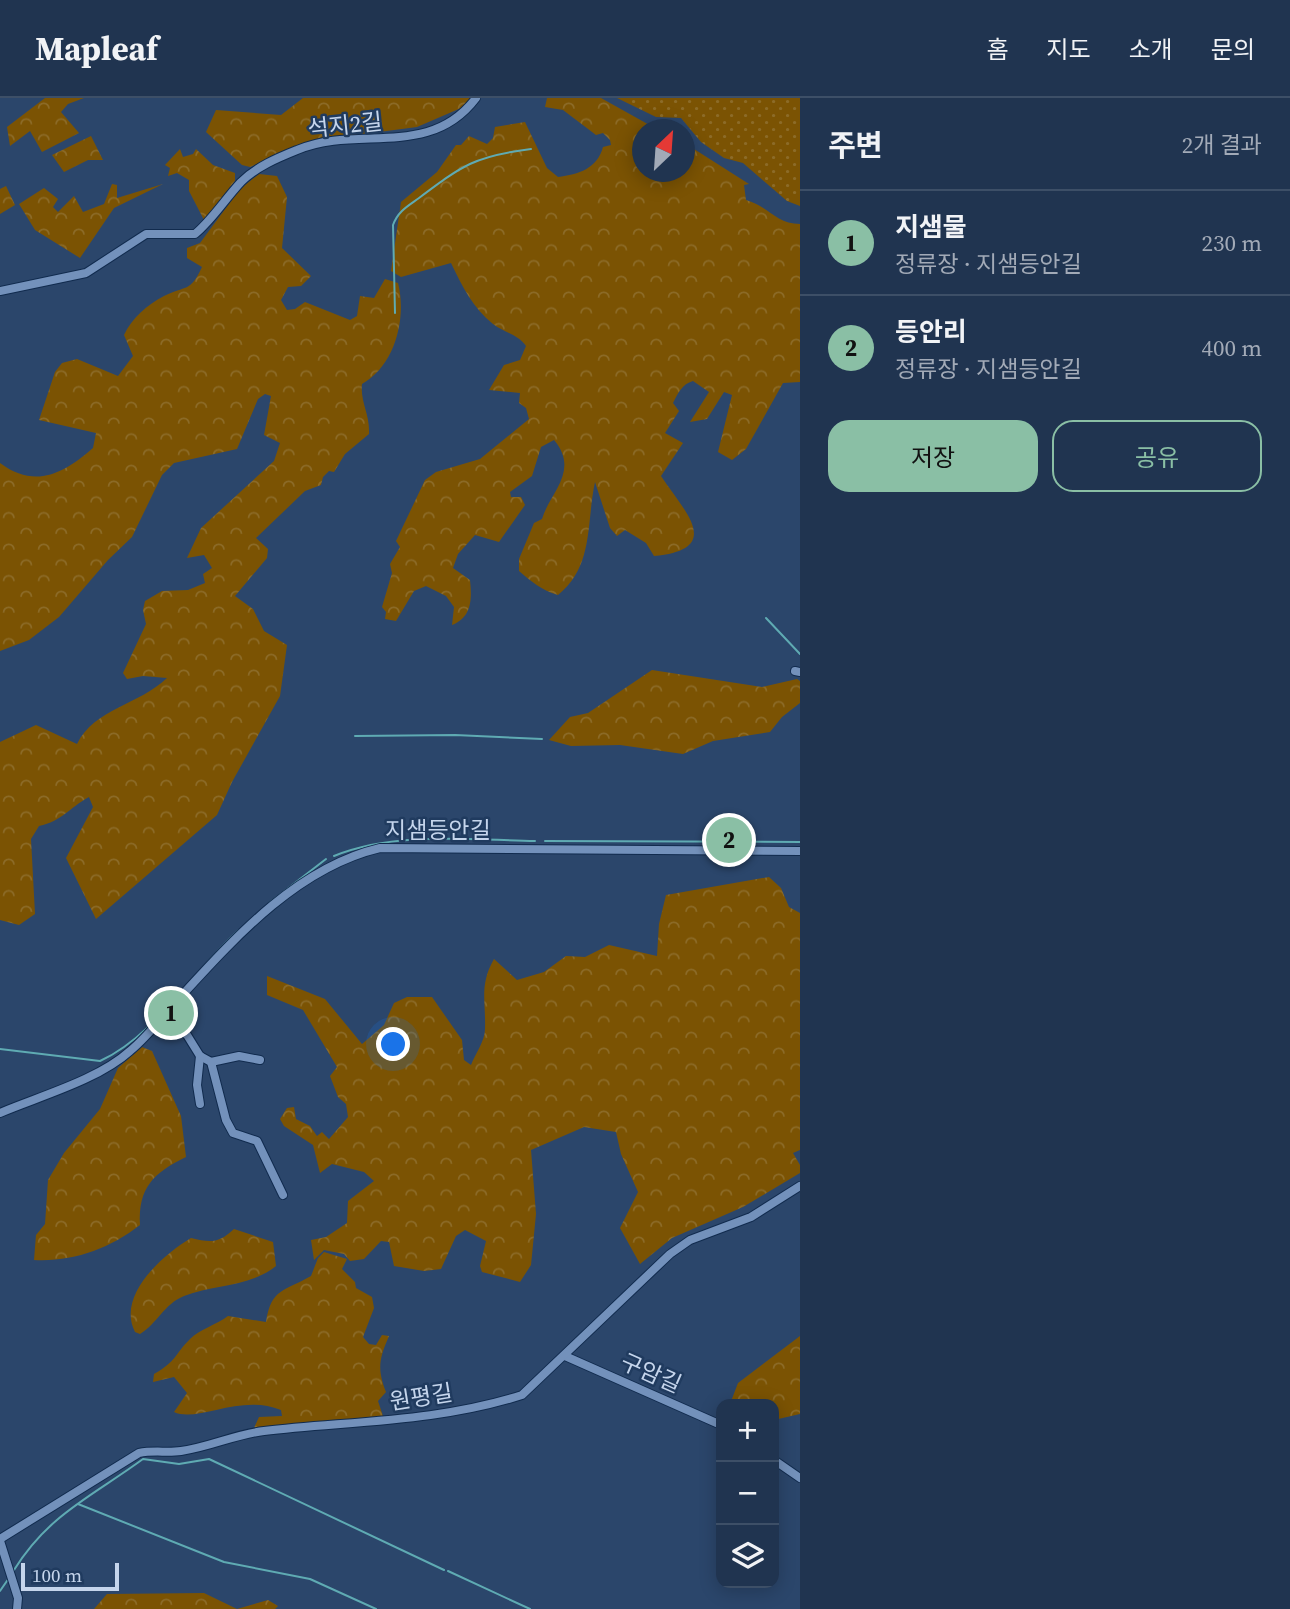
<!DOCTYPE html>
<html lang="ko">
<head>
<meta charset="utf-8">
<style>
	body { margin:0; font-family:"Source Serif 4","Noto Sans KR",serif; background:#283c57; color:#f1f3f6 }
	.controls { position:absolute; right:21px; bottom:21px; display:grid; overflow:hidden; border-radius:14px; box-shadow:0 4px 18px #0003 }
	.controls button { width:63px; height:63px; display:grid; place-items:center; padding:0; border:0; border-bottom:2px solid #3d4f67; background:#203450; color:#f1f3f6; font:35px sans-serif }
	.compass { position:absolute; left:632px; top:21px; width:63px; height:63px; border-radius:50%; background:#203450; box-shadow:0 4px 18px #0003; rotate:25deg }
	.scale { position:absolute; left:21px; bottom:18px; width:98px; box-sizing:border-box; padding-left:7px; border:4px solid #c5d5ec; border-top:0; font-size:19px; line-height:24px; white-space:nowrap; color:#c5d5ec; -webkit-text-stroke:5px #203b5f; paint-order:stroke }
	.you { position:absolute; left:394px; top:947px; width:24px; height:24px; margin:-18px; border:5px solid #fff; border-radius:50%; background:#1a73e8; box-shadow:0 0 0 10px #1a73e833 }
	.badge { display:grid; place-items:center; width:46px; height:46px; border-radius:50%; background:#8abfa5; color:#111; font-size:23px; font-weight:700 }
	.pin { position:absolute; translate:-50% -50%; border:4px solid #fff; box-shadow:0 2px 7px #0006 }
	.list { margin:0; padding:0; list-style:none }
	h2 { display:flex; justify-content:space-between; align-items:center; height:91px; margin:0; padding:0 28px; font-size:30px }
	h2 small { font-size:23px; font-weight:400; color:#a2aab7 }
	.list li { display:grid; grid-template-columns:46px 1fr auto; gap:21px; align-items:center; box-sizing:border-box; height:105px; padding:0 28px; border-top:2px solid #3d4f67 }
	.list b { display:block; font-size:26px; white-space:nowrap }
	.list p { margin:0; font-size:23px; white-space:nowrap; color:#a2aab7 }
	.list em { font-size:23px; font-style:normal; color:#a2aab7 }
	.actions { display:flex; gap:14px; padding:21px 28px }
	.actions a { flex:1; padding:16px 0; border:2px solid #8abfa5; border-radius:21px; text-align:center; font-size:24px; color:#8abfa5 }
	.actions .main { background:#8abfa5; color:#111 }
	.icon { flex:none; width:38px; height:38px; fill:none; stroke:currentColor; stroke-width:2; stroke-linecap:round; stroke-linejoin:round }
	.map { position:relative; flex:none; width:800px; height:1511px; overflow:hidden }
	header { display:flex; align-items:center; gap:42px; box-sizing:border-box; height:98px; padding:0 35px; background:#203450; border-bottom:2px solid #3d4f67 }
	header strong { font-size:33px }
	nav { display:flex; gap:38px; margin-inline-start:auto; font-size:24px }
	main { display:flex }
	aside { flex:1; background:#203450 }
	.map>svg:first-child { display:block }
	.grass { fill:url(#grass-dots) }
	.forest { fill:url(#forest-crowns) }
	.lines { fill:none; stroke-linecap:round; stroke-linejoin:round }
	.stream { stroke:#5fabb3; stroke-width:2 }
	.minor-casing { stroke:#112b4e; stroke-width:10 }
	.minor { stroke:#7391bb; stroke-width:8 }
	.labels { text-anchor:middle; stroke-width:5; stroke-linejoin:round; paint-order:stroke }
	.street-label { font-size:23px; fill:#c5d5ec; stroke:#203b5f }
</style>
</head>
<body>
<header>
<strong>Mapleaf</strong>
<nav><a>홈</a><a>지도</a><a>소개</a><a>문의</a></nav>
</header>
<main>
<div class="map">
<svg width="800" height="1511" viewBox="0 0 800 1511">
	<defs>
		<pattern id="grass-dots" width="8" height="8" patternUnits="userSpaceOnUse" patternTransform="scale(1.75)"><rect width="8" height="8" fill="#7b5303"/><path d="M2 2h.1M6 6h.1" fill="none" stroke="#8c6b28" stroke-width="1.8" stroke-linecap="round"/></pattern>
		<pattern id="forest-crowns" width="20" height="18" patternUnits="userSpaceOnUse" patternTransform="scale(1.75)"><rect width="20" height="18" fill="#7b5303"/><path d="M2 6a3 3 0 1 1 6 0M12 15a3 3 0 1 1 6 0" fill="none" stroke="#8c6b28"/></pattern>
	</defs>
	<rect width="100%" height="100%" fill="#2b466b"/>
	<!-- grass -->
	<polygon class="grass" points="617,0 800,0 800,108 787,103 743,65 724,60 701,44 681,20 656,19"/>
	<!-- forest -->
	<g class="forest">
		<polygon points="45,0 84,0 68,6 61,14 79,35 42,54 30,33 10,48 7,29"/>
		<polygon points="303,0 473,0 468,7 417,29 310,43 250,69 242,67 206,34 216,12 281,17"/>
		<path d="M547 0H601L653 29 680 30 642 32V74H684L685 37 694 51 749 86 744 87 746 102C768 108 776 126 800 126V284L783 285 746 351 732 362 718 354 732 297 724 294 707 321 690 324 709 294 693 283C682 286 678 295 673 305L679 313 665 335 683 345 661 378C683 412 726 451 654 458L646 445 625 432 617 438 610 430 595 384C586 426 594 468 558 497 541 492 532 484 519 473V461L534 425 542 421C550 394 580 373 554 342L541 349 532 378 510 394 511 399H521L525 407 499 444 475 437 458 456 453 470 470 482C472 501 472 519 452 527L454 509 446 498 426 488 414 493 396 523 385 521 386 514 382 509 392 475 390 466 400 449 396 443 425 382 436 374 480 361 529 321 526 310 519 305 520 295 489 292 504 267 520 262 526 248C518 236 505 235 493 226 473 210 462 188 451 165L401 179 391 173 401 104 437 74 456 47H461L469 38 487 46 493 40 495 29 525 24 547 70 558 79C579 76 597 71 603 49L611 47 610 42 603 35 596 37 563 12 545 9Z"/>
		<polygon points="91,38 103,62 88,62 64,74 52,57"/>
		<polygon points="180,51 183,59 193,56 196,51 213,67 235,75 235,83 204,122 189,93 189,82 177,75 168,78 170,70 165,67"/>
		<path d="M259 76 277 78 287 99 282 150 311 178 301 188 288 189 281 202 287 212 295 211 305 204 350 222 357 218 360 198 374 200 385 181 398 185C407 220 395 268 362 286 360 304 370 316 369 336L345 356 334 374 329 373 323 379 321 387 305 393 256 440 268 451 267 460 235 498 253 511 264 533 287 547 280 598 232 684 217 717 96 821 66 760 93 709 89 699C69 710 62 723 39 728L31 741 35 816 19 827 0 822V644L36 627 77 646C95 610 139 607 167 580L143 578 127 581 123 575 146 526 143 512 145 503 162 493 188 492 205 485 203 476 212 470 204 457 187 460 201 430 274 363 280 345 264 337 271 298 265 296 258 301 237 351 174 365 162 377 132 439 108 462 59 519 29 542 0 553V365C35 391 63 376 93 350L96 335 39 322 55 274 62 265 77 261 118 278 133 258 124 237C132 220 147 207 164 198 186 187 190 195 202 169L187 160V150L200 145 240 91Z"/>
		<polygon points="112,86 117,87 117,100 163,86 114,110 80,160 35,132 19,106 44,90 58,101 53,109 58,114 74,98 83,114 104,106"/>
		<polygon points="6,88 15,107 0,116 0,91"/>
		<polygon points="652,572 762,589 797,581 800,583 800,605 782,619 770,634 713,643 683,656 620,647 571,648 549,642 570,619 588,615"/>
		<path d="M769 779 781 790 789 809 800 815V1052L793 1055 800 1067V1075L743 1109 672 1140 640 1166 620 1130 638 1094 621 1056 616 1034 584 1029 531 1052 536 1116 531 1167 520 1184 482 1174 480 1168 486 1143 465 1132 456 1138 441 1171 424 1173 394 1168 389 1144 381 1143 364 1161 350 1163 344 1156 324 1152 314 1162 311 1142 326 1139 347 1125 348 1103 374 1083 364 1074 332 1066 320 1075 313 1047 284 1028 280 1021 287 1010 294 1009 296 1021 310 1028 317 1038 322 1034 329 1041 348 1019 346 1006 338 999 330 978 337 969 303 912 267 897V878L325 901 362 946 384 927 394 905 407 899H432L462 942 464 962 471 967C475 956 485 943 485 931 486 904 479 887 494 861L517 882 544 874 566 858 585 859 609 847 657 858 659 826 666 797Z"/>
		<path d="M142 949 152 953 181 1018 186 1059C153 1075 138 1090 140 1127 109 1151 73 1164 34 1162L36 1137 45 1126 48 1082 64 1055 100 1011 118 970Z"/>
		<path d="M234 1131 273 1144 276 1168C250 1189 215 1186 184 1198 164 1206 157 1226 140 1236L135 1234C116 1197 164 1156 191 1140 211 1145 219 1145 234 1131Z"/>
		<path d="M324 1154 347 1161 342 1171 355 1184 356 1190 372 1199 374 1210 363 1239 369 1246 376 1247 382 1237 389 1238C379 1261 377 1271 386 1294L378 1303 384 1321 254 1330 259 1319 282 1318 281 1312C240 1295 198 1325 174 1314L187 1295 174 1279 153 1284 154 1276C177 1263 174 1257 190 1241 200 1231 216 1227 228 1218L266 1224C271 1190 285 1193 311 1178L318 1160Z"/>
		<polygon points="800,1238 800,1316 774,1322 774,1306 730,1306 738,1285"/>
		<polygon points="204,1495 237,1511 268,1502 278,1508 275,1511 94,1511 107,1496"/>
	</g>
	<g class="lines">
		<!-- stream -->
		<g class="stream">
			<path d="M395 215 393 127C398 113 408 108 419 100 463 67 475 58 531 51"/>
			<polyline points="766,520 800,556"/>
			<polyline points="355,638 455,637 542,641"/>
			<polyline points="545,743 800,744"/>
			<path d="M334 758C396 733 469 742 535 743"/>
			<polyline points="269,805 326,761"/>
			<path d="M0 951 100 963C155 938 194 872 239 832"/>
			<polyline points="78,1406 224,1464 310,1481 376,1511"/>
			<path d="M14 1472C49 1416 91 1399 143 1361L179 1366 209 1361 444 1472"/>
			<polyline points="448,1473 530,1511"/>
			<polyline points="0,1493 9,1480"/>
		</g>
		<defs>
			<g id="minor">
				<path d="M0 193 86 175 146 136H195C213 121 225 101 241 84 256 69 277 60 297 52 358 26 429 62 476 0"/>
				<polyline points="795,573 800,574"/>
				<polyline points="162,919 187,937 200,958 211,964 226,1022 233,1035 257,1043 283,1097"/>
				<polyline points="211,964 239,958 260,962"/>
				<polyline points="200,1006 197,987 200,958"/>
				<path d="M0 1015C40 998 98 982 130 953 146 940 160 922 174 906 231 844 295 770 380 750L800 753"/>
				<polyline points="565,1258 721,1327"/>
				<polyline points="774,1362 800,1380"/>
				<path d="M0 1441 139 1355C154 1352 167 1355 181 1353 210 1349 236 1336 264 1333 351 1323 438 1324 522 1297L670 1156 690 1142 751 1119 800 1088"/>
				<polyline points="0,1443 18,1500 17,1511"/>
			</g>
		</defs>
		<!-- minor casing -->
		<use href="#minor" class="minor-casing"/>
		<!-- minor -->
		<use href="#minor" class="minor"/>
	</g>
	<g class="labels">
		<!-- street labels -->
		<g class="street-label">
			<text transform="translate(345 27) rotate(-6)" y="8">석지2길</text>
			<text x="438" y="740">지샘등안길</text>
			<text transform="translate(651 1275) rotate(24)" y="8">구암길</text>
			<text transform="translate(421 1299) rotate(-9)" y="8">원평길</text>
		</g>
	</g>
</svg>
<div class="controls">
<button>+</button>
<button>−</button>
<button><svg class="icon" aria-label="layers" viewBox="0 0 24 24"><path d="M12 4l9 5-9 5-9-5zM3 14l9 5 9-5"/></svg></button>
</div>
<svg class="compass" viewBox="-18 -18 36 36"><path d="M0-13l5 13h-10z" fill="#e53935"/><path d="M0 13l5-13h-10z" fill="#a2aab7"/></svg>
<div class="scale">100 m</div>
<div class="you"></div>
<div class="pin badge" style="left:171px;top:915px">1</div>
<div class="pin badge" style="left:729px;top:742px">2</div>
</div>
<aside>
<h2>주변<small>2개 결과</small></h2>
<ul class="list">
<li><span class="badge">1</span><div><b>지샘물</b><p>정류장 · 지샘등안길</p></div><em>230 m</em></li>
<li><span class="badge">2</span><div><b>등안리</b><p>정류장 · 지샘등안길</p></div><em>400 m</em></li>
</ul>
<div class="actions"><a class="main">저장</a><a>공유</a></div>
</aside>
</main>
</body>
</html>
